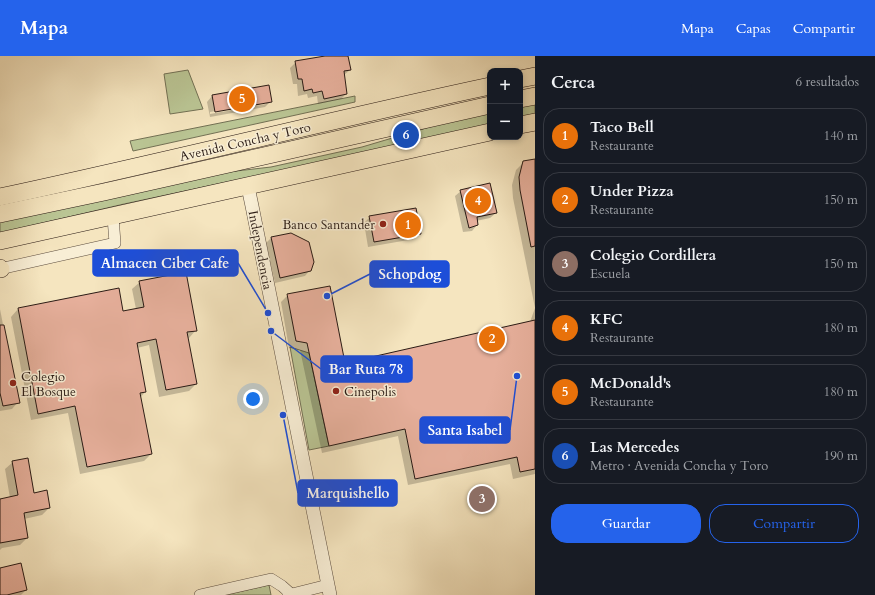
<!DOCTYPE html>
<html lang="es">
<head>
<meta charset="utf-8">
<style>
	body { margin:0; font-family:Cardo,serif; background:#20242c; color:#f1f3f6 }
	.controls { position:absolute; right:12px; top:12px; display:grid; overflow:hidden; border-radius:8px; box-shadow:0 2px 6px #0003 }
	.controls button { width:36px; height:36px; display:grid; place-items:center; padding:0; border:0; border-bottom:1px solid #363941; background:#171b24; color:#f1f3f6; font:20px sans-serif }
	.you { position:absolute; left:253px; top:343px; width:14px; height:14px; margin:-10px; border:3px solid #fff; border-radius:50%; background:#1a73e8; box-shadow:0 0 0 6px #1a73e833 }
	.badge { display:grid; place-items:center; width:26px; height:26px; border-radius:50%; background:#2563eb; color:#fff; font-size:13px; font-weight:700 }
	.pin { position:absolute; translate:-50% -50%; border:2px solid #fff; box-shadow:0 1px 4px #0006 }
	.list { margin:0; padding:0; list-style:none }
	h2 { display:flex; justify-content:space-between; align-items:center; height:52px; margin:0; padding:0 16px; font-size:17px }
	h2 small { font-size:13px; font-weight:400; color:#9ea1a6 }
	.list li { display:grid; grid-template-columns:26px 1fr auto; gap:12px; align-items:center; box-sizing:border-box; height:56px; margin:0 8px 8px; padding:0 8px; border:1px solid #363941; border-radius:16px }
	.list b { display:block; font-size:15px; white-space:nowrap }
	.list p { margin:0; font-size:13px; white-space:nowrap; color:#9ea1a6 }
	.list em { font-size:13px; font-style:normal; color:#9ea1a6 }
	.actions { display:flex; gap:8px; padding:12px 16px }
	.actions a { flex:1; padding:9px 0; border:1px solid #2563eb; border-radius:16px; text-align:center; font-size:14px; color:#2563eb }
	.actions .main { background:#2563eb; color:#fff }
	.map { position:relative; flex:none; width:535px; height:539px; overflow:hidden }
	header { display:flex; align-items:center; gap:24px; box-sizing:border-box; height:56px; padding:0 20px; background:#2563eb; color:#fff }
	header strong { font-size:19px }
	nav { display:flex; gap:22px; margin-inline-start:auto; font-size:14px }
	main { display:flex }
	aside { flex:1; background:#171b24 }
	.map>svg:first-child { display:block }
	.green { fill:#bac594; stroke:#727054 }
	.shadow { fill:#0003; fill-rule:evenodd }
	.building { fill:#e6af9b; stroke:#2a1b15 }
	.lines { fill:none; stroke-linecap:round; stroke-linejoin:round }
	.minor-casing { stroke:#5d4e40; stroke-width:12 }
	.tertiary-casing { stroke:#5d4e40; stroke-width:14 }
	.primary-casing { stroke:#2a1b15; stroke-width:18 }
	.minor { stroke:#f8eed5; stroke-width:11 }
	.tertiary { stroke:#f8eed5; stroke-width:13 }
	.primary { stroke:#f5e5bf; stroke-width:17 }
	.poi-dot { fill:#8f2418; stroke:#f8eed5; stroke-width:1.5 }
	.labels { text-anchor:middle; stroke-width:3; stroke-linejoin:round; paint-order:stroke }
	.street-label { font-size:13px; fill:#2a1b15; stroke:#f8eed5 }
	.poi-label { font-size:13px; fill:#2a1b15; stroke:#f8eed5; text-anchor:start }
	.leader { fill:none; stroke:#1d4ed8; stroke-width:1.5 }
	.callout-dot { fill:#1d4ed8; stroke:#f8eed5; stroke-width:1.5 }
	.callout { fill:#1d4ed8; stroke:#1d4ed8; stroke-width:1.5 }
	.callout-label { font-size:14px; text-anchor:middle; font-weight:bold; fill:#fff }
</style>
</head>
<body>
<header>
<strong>Mapa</strong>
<nav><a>Mapa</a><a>Capas</a><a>Compartir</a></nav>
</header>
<main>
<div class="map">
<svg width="535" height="539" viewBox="0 0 535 539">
	<rect width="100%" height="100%" fill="#f5e5bf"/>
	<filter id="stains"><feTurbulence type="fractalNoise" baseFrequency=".005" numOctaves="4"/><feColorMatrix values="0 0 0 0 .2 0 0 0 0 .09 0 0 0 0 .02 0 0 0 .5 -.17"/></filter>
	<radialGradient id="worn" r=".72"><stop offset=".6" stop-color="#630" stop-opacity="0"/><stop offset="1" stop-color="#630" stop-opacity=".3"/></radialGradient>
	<!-- green -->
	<g class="green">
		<polygon points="188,14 203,53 170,58 164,18"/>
		<polygon points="355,40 355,46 133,95 130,85"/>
		<polygon points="535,43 535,60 520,64 520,47"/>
		<polygon points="490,53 490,70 124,148 0,177 0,165 219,117 271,111 362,91"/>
		<polygon points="290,291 309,297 329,390 309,394"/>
		<polygon points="269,529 271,539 225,539"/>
	</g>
	<!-- shadow -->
	<g class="shadow">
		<polygon points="331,0 347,0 350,14 344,19 346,38 341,43 318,48 317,40 308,42 307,38 298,40 297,28 293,28 290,12 296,6"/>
		<path d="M212 40 271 45 265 51 210 61 207 46ZM266 46V48L210 58V56Z"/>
		<polygon points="524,106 535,106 535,418 513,423 510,408 408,429 398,380 322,397 300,294 289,292 281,246 288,239 344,308 530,266 535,252 513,142 512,129 516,114"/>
		<polygon points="461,135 496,157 490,162 476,165 477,169 472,175 463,176 455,140"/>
		<polygon points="370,161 420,177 414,183 368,191 364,167"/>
		<polygon points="271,182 310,214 305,220 275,227 266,187"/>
		<polygon points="140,226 196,274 189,282 187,282 196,328 189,335 159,341 149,289 137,292 145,336 140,342 151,398 144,405 80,418 68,357 31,364 11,261 18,253 118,233 123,256 136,253 132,233"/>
		<polygon points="0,253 18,346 12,353 0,355"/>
		<polygon points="13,406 33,438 49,452 42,459 24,463 27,482 20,489 2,492 0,494 0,444 10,442 5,413"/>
		<polygon points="0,513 26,534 21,539 0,539"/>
	</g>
	<!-- building -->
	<g class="building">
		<polygon points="325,0 348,0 351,14 344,15 347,38 324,43 322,35 313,37 312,33 304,35 302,23 298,23 295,5"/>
		<polygon points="269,29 272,46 215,56 212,39"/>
		<polygon points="535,103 535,190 531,191 520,134 519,121 523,105"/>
		<polygon points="490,127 497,157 477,161 478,169 469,172 460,134"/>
		<polygon points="416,152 421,178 374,186 369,160"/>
		<polygon points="291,177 309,186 314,206 311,215 280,222 271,181"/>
		<polygon points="186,216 197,275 187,276 197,328 166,334 156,283 137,287 146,336 140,337 152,398 87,411 75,350 38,358 18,252 119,232 123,255 144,251 139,225"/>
		<polygon points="330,230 345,307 535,264 535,413 520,416 517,401 415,423 405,373 329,390 307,287 296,285 287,238"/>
		<polygon points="0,269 4,269 20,347 3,350 0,337"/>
		<polygon points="28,402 34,437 47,434 50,452 24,457 28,482 0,487 0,443 18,439 12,405"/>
		<polygon points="21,507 27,534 7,539 0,539 0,512"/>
	</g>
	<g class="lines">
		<defs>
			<g id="minor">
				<polyline points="0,213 115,187 113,161"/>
				<polyline points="200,539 271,523 282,530 291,538"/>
				<polyline points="288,539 328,529"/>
			</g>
			<polyline id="tertiary" points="248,131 252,150 330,539"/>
			<g id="primary">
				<polyline points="520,23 535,20"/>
				<polyline points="520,43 535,40"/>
				<polyline points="520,69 535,66"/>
				<path d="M0 141C164 106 326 65 490 30"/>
				<polyline points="0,158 104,136 490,49"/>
				<polyline points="0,185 490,76"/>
				<polyline points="0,212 1,213"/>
			</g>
		</defs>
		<!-- minor casing -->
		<use href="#minor" class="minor-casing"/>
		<!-- tertiary casing -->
		<use href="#tertiary" class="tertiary-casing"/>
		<!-- primary casing -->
		<use href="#primary" class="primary-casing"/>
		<!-- minor -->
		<use href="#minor" class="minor"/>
		<!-- tertiary -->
		<use href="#tertiary" class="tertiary"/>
		<!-- primary -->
		<use href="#primary" class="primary"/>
	</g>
	<!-- markers -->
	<g class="poi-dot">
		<circle cx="383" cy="168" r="4"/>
		<circle cx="13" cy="327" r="4"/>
		<circle cx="336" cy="335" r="4"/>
	</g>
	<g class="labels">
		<!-- street labels -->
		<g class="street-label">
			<text transform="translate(245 85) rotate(-13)" y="5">Avenida Concha y Toro</text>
			<text transform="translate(261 194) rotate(79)" y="5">Independencia</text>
		</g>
		<!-- poi labels -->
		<g class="poi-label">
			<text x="375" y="173" text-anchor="end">Banco Santander</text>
			<text x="21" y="325">Colegio<tspan x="21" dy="15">El Bosque</tspan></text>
			<text x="344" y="340">Cinepolis</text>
		</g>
	</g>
	<!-- callouts -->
	<path class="leader" d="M268 257L238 207M327 240L370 218M271 275L321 313M517 320L510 374M283 359L298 437"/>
	<g class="callout-dot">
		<circle cx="268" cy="257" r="4"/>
		<circle cx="327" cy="240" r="4"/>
		<circle cx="271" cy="275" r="4"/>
		<circle cx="517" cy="320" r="4"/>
		<circle cx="283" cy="359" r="4"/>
	</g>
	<g class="callout">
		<rect x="93" y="194" width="145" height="26" rx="4"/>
		<rect x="370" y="205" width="79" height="26" rx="4"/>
		<rect x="321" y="300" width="91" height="26" rx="4"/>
		<rect x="420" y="361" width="90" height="26" rx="4"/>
		<rect x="298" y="424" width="99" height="26" rx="4"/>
	</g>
	<g class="callout-label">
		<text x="165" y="212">Almacen Ciber Cafe</text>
		<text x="410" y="223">Schopdog</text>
		<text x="366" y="318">Bar Ruta 78</text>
		<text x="465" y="379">Santa Isabel</text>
		<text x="348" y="442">Marquishello</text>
	</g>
	<rect width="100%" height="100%" filter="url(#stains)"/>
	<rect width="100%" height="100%" fill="url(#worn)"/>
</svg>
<div class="controls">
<button>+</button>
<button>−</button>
</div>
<div class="you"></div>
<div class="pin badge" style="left:408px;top:169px;background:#e8710a">1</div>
<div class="pin badge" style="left:492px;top:283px;background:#e8710a">2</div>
<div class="pin badge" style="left:482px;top:443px;background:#8d6e63">3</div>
<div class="pin badge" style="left:478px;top:145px;background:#e8710a">4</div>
<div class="pin badge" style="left:242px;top:43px;background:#e8710a">5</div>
<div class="pin badge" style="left:406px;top:79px;background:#1a4fb4">6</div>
</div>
<aside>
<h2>Cerca<small>6 resultados</small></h2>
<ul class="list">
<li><span class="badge" style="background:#e8710a">1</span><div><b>Taco Bell</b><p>Restaurante</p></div><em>140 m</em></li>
<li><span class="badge" style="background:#e8710a">2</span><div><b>Under Pizza</b><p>Restaurante</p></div><em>150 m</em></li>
<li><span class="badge" style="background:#8d6e63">3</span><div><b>Colegio Cordillera</b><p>Escuela</p></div><em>150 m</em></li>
<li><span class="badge" style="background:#e8710a">4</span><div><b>KFC</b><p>Restaurante</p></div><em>180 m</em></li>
<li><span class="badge" style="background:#e8710a">5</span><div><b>McDonald's</b><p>Restaurante</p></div><em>180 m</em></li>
<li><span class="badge" style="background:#1a4fb4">6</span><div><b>Las Mercedes</b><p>Metro · Avenida Concha y Toro</p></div><em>190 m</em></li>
</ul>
<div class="actions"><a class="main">Guardar</a><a>Compartir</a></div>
</aside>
</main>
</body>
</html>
